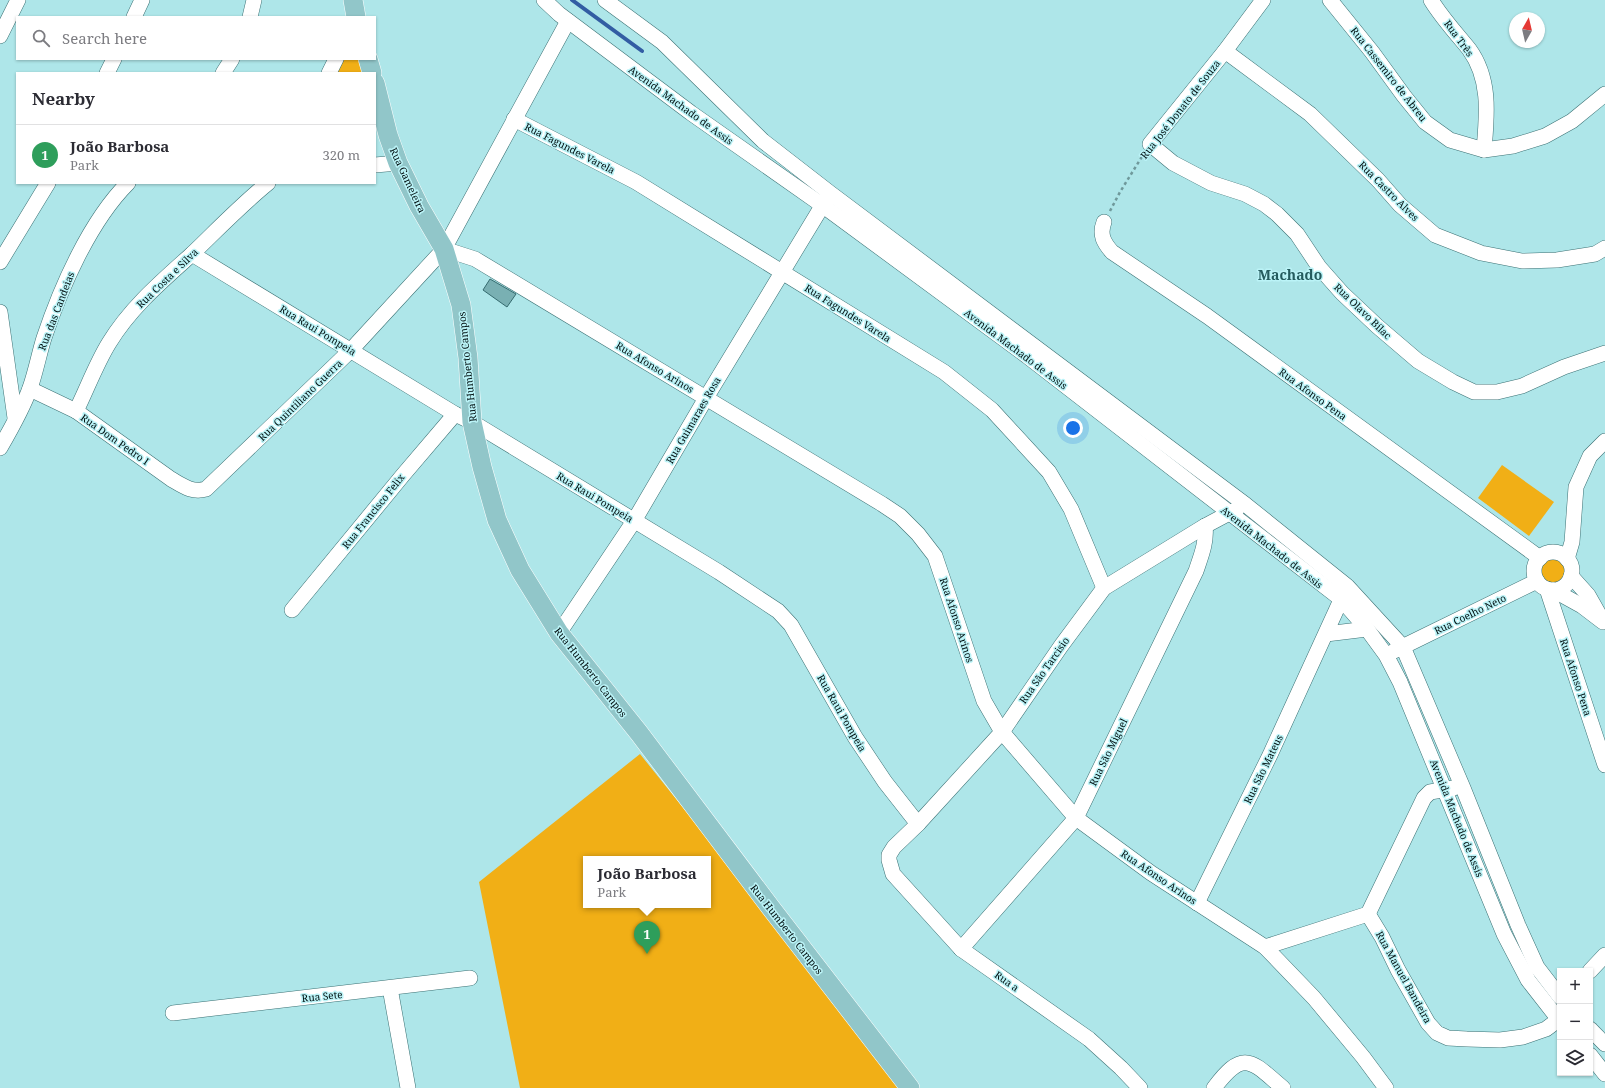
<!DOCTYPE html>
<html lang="en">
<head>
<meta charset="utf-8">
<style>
	body { margin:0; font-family:"Noto Serif",serif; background:#f2f2f3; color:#2b2b33 }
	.controls { position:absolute; right:12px; bottom:12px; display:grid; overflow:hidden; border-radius:0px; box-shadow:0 1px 3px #0004 }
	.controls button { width:36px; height:36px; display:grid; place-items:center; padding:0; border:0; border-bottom:1px solid #e1e1e2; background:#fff; color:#2b2b33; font:20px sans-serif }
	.compass { position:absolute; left:1509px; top:12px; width:36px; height:36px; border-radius:50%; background:#fff; box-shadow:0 1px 3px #0004; rotate:8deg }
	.you { position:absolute; left:1073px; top:428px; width:14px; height:14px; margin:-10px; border:3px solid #fff; border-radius:50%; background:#1a73e8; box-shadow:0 0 0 6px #1a73e833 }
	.badge { display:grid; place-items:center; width:26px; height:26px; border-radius:50%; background:#db2777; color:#fff; font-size:13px; font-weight:700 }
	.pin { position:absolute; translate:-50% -33px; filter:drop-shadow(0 1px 2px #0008) }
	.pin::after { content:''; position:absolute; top:21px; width:14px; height:12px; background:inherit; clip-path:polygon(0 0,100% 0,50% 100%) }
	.popup { position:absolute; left:583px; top:856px; width:128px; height:52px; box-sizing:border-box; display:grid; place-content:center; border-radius:0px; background:#fff; filter:drop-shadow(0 1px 3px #0005); font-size:13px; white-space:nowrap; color:#7c7c81 }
	.popup b { font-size:15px; color:#2b2b33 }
	.popup::after { content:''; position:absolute; left:50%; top:100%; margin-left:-8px; border:8px solid transparent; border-top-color:#fff }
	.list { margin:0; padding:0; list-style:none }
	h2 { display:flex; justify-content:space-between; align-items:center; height:52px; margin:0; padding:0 16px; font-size:17px }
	h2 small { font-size:13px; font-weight:400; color:#7c7c81 }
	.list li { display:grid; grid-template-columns:26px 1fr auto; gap:12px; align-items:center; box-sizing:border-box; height:60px; padding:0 16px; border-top:1px solid #e1e1e2 }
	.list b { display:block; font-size:15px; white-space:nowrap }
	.list p { margin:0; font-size:13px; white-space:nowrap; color:#7c7c81 }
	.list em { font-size:13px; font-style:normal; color:#7c7c81 }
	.icon { flex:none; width:22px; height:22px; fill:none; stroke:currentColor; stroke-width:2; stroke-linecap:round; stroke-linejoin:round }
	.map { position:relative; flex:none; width:1605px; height:1088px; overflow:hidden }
	.search { position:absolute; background:#fff; box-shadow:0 1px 3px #0004; left:16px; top:16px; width:360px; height:44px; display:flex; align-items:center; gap:10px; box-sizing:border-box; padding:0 14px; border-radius:0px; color:#7c7c81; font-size:15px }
	.panel { position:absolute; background:#fff; box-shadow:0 1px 3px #0004; left:16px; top:72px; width:360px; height:112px; border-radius:0px }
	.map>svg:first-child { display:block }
	.green { fill:#f1af16; fill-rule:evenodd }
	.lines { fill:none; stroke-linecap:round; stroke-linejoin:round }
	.stream { stroke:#325da3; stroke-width:4 }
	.building { fill:#79b0b3; stroke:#366b6f }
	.minor-casing { stroke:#3b7174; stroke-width:16 }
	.major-casing { stroke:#fff; stroke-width:20 }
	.path { stroke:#6f999b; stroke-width:2.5; stroke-dasharray:3 3; stroke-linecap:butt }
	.minor { stroke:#fff; stroke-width:15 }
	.major { stroke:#91c6c9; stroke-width:19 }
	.labels { text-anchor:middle; stroke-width:3; stroke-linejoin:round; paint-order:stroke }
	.street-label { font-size:10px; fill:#000f10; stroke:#bbf3f7 }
	.district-label { font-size:14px; font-weight:bold; fill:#245b5e; stroke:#bbf3f7 }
</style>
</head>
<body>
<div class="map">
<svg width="1605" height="1088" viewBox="0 0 1605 1088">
	<rect width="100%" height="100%" fill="#aee6e9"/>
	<!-- green -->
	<g class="green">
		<polygon points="340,59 364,59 368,73 333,73"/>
		<polygon points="1502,465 1554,502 1529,536 1478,498"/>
		<circle cx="1554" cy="571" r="14"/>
		<path d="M640 754 908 1088H520L479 882ZM586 859H708V905H586Z"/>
	</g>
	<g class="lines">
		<!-- stream -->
		<polyline class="stream" points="572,0 642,51"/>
	</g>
	<!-- building -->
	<polygon class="building" points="490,279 516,294 507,307 483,290"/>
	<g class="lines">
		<defs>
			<g id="minor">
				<polyline points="544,0 559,14 691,113 822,205 1027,356 1341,599 1367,629 1386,655 1400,682 1504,934 1528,980 1560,1021"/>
				<polyline points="605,0 662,42 763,141 830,193 1246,505 1347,586 1403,647 1463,788 1518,925 1537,967 1560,997"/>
				<polyline points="1263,0 1225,51 1150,144 1173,163 1211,183 1245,194 1264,204 1277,214 1297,234 1319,267 1342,293 1377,326 1418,361 1453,382 1474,392 1497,392 1522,386 1564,367 1605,353"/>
				<polyline points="1330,0 1372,52 1404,96 1425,122 1450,140 1484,150 1513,146 1545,136 1572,121 1605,94"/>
				<path d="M1431 0C1442 18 1456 33 1469 49 1491 79 1487 115 1484 150"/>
				<polyline points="134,17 142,0"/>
				<polyline points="250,17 254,0"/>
				<polyline points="0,36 18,0"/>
				<polyline points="1225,51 1310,114 1378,180 1400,205 1435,235 1481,253 1522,261 1557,260 1595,254 1605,248"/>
				<polyline points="107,73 114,59"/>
				<polyline points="223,73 232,59"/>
				<polyline points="329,73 336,59"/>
				<polyline points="514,119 636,182 944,372 992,410 1049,472 1071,509 1104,588"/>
				<polyline points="375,165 398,163"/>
				<path d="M1104 222C1099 235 1104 243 1112 252L1207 316 1540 558"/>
				<polyline points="444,249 475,259 882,504 900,516 918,534 935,556 984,701 1002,732 1076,818 1151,873 1265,947 1314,998 1363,1057 1386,1088"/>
				<polyline points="192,254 455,414 472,422 719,572 778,611 791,625 855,737 885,782 918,824"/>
				<polyline points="0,262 48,183"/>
				<polyline points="0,312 15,418"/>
				<path d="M30 389 76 411 171 479C183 486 192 493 206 489L351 350 444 249 568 21"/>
				<path d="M76 411C87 389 96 364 109 343 131 307 162 281 192 254 217 230 241 205 268 183"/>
				<path d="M0 448C11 429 23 408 30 388 36 371 39 354 44 338 61 287 90 221 128 183"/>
				<circle cx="1553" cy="571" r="19"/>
				<polyline points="1567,559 1572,542 1576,487 1590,456 1605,441"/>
				<polyline points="1571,576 1588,595 1600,616"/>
				<polyline points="1547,589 1605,765"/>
				<polyline points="1553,590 1582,606 1603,622"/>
				<polyline points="292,610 403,475 455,414"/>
				<polyline points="559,633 634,521 706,398 827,198"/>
				<polyline points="1326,634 1367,629"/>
				<polyline points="1394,651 1537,581"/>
				<polyline points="1197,903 1270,755 1345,591"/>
				<polyline points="1368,914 1382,937 1398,970 1428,1023 1437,1033 1448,1038 1467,1039 1500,1040 1523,1037 1546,1029 1558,1020 1560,1015"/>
				<polyline points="1265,947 1368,914 1424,798 1430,792 1454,788"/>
				<path d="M961 949 1076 818 1196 571C1201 556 1207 542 1205 526"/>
				<polyline points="1590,971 1605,955"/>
				<polyline points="390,988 408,1088"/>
				<polyline points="173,1013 470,978"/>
				<polyline points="1590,1029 1605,1044"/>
				<polyline points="1590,1055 1605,1074"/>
				<polyline points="1140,1088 1121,1068 1089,1039 961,949 893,874 889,860 889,855 894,847 918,824 1002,732 1061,646 1104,588 1205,526 1237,509"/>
				<path d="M1214 1088C1244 1048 1251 1061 1283 1088"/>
			</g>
			<g id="major">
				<polyline points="353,0 356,17"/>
				<polyline points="368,59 372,73"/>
				<polyline points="375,83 388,135 398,163 419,206 444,249 461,305 468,358 472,422 482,467 497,520 520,570 559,633 639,733 771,908 910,1088"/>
			</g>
		</defs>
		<!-- minor casing -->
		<use href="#minor" class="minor-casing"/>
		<!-- major casing -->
		<use href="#major" class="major-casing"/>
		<!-- path -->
		<polyline class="path" points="1110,211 1120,192 1143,155"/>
		<!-- minor -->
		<use href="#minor" class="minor"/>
		<!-- major -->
		<use href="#major" class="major"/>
	</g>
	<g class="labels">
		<!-- street labels -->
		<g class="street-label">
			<text transform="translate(1459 38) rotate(54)" y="4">Rua Três</text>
			<text transform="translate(1389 74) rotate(52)" y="4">Rua Cassemiro de Abreu</text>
			<text transform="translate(681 105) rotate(36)" y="4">Avenida Machado de Assis</text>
			<text transform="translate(1180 109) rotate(-52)" y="4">Rua José Donato de Souza</text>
			<text transform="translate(570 148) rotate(27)" y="4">Rua Fagundes Varela</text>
			<text transform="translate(408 180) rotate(65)" y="4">Rua Gameleira</text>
			<text transform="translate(1389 191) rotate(45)" y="4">Rua Castro Alves</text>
			<text transform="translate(167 278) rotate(-44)" y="4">Rua Costa e Silva</text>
			<text transform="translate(56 311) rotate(-69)" y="4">Rua das Candeias</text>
			<text transform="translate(1363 311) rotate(44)" y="4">Rua Olavo Bilac</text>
			<text transform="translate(848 313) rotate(32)" y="4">Rua Fagundes Varela</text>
			<text transform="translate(318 330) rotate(31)" y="4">Rua Raui Pompeia</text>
			<text transform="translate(1016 349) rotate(37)" y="4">Avenida Machado de Assis</text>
			<text transform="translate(467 367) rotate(-96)" y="4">Rua Humberto Campos</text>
			<text transform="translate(655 367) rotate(31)" y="4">Rua Afonso Arinos</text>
			<text transform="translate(1313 394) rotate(36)" y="4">Rua Afonso Pena</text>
			<text transform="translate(300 400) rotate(-44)" y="4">Rua Quintiliano Guerra</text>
			<text transform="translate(693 420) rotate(-60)" y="4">Rua Guimaraes Rosa</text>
			<text transform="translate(115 439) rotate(35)" y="4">Rua Dom Pedro I</text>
			<text transform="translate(595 497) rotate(31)" y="4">Rua Raui Pompeia</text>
			<text transform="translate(373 511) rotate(-51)" y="4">Rua Francisco Felix</text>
			<text transform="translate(1272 547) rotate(38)" y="4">Avenida Machado de Assis</text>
			<text transform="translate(1470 614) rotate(-26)" y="4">Rua Coelho Neto</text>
			<text transform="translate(957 620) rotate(72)" y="4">Rua Afonso Arinos</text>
			<text transform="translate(1044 670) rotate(-55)" y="4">Rua São Tarcisio</text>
			<text transform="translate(591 672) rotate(52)" y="4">Rua Humberto Campos</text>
			<text transform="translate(1576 677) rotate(72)" y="4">Rua Afonso Pena</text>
			<text transform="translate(842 713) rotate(60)" y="4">Rua Raui Pompeia</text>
			<text transform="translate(1108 752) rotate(-64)" y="4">Rua São Miguel</text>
			<text transform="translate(1263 769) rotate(-64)" y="4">Rua São Mateus</text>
			<text transform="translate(1457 818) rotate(68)" y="4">Avenida Machado de Assis</text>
			<text transform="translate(1159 877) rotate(34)" y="4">Rua Afonso Arinos</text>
			<text transform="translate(787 929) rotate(52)" y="4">Rua Humberto Campos</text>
			<text transform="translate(1404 977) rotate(61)" y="4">Rua Manuel Bandeira</text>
			<text transform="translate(1007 981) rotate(35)" y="4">Rua a</text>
			<text transform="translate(322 996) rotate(-6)" y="4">Rua Sete</text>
		</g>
		<!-- district labels -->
		<g class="district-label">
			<text x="1290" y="280">Machado</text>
		</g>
	</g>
</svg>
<div class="controls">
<button>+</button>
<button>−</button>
<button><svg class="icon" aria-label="layers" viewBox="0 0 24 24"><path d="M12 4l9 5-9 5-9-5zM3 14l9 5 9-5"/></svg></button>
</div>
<svg class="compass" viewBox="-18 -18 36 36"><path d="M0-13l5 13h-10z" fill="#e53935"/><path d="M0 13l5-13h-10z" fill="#7c7c81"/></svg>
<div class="you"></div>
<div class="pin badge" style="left:647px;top:954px;background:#2e9e5b">1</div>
<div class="popup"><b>João Barbosa</b>Park</div>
<div class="search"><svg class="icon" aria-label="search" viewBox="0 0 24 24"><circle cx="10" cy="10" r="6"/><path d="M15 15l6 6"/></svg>Search here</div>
<section class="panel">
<h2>Nearby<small></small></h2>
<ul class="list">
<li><span class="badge" style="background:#2e9e5b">1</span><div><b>João Barbosa</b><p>Park</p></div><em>320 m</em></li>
</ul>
</section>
</div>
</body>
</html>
